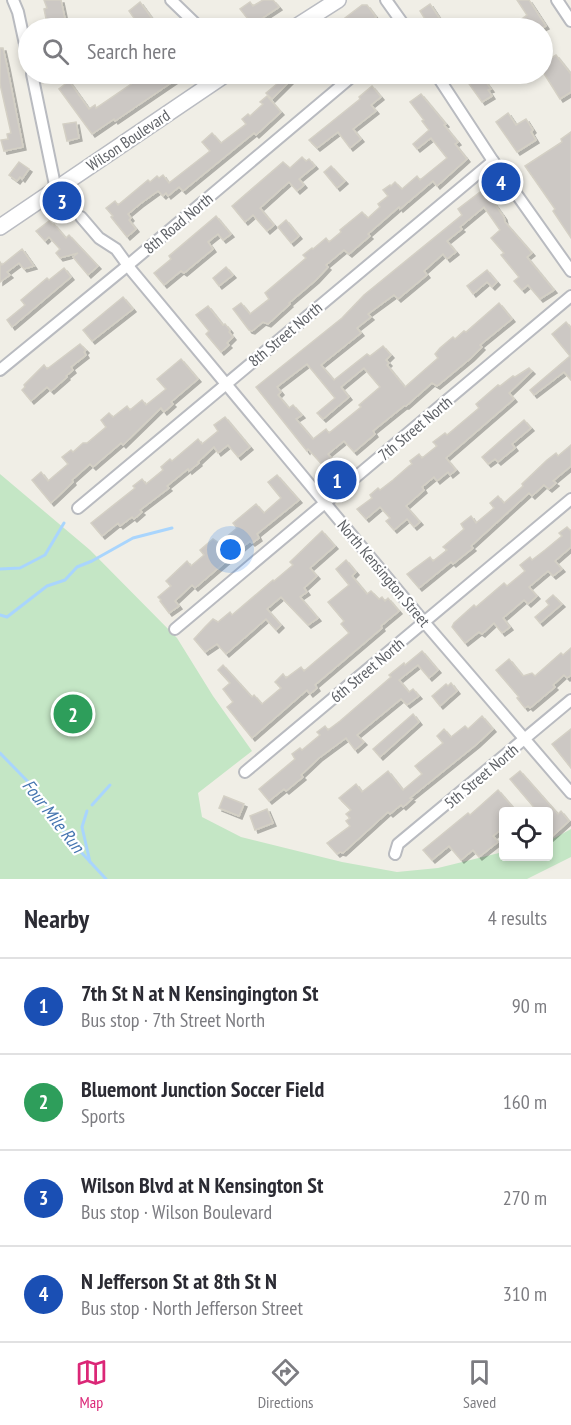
<!DOCTYPE html>
<html lang="en">
<head>
<meta charset="utf-8">
<style>
	body { margin:0; font-family:"PT Sans Narrow",sans-serif; background:#f7f7f7; color:#2b2b33 }
	.controls { position:absolute; right:18px; bottom:18px; display:grid; overflow:hidden; border-radius:6px; box-shadow:0 3px 9px #0003 }
	.controls button { width:54px; height:54px; display:grid; place-items:center; padding:0; border:0; border-bottom:2px solid #e1e1e2; background:#fff; color:#2b2b33; font:30px sans-serif }
	.you { position:absolute; left:231px; top:550px; width:21px; height:21px; margin:-15px; border:4px solid #fff; border-radius:50%; background:#1a73e8; box-shadow:0 0 0 9px #1a73e833 }
	.badge { display:grid; place-items:center; width:39px; height:39px; border-radius:50%; background:#db2777; color:#fff; font-size:20px; font-weight:700 }
	.pin { position:absolute; translate:-50% -50%; border:3px solid #fff; box-shadow:0 2px 6px #0006 }
	.list { margin:0; padding:0; list-style:none }
	h2 { display:flex; justify-content:space-between; align-items:center; height:78px; margin:0; padding:0 24px; font-size:26px }
	h2 small { font-size:20px; font-weight:400; color:#7c7c81 }
	.list li { display:grid; grid-template-columns:39px 1fr auto; gap:18px; align-items:center; box-sizing:border-box; height:96px; padding:0 24px; border-top:2px solid #e1e1e2 }
	.list b { display:block; font-size:22px; white-space:nowrap }
	.list p { margin:0; font-size:20px; white-space:nowrap; color:#7c7c81 }
	.list em { font-size:20px; font-style:normal; color:#7c7c81 }
	.icon { flex:none; width:33px; height:33px; fill:none; stroke:currentColor; stroke-width:2; stroke-linecap:round; stroke-linejoin:round }
	.map { position:relative; flex:none; width:571px; height:879px; overflow:hidden }
	.search { position:absolute; background:#fff; box-shadow:0 3px 9px #0003; left:18px; right:18px; top:18px; height:66px; display:flex; align-items:center; gap:15px; box-sizing:border-box; padding:0 21px; border-radius:33px; color:#7c7c81; font-size:22px }
	.sheet { height:462px; background:#fff }
	nav { display:flex; justify-content:space-around; align-items:center; box-sizing:border-box; height:84px; border-top:2px solid #e1e1e2; background:#fff; font-size:16px; color:#7c7c81 }
	nav a { display:grid; justify-items:center; gap:3px }
	nav .on { color:#db2777 }
	.map>svg:first-child { display:block }
	.green { fill:#c4e6c5 }
	.lines { fill:none; stroke-linecap:round; stroke-linejoin:round }
	.stream { stroke:#a9d5fd; stroke-width:3 }
	.building { fill:#ccc8c4; stroke:#d4d0c5; stroke-width:1.5; fill-rule:evenodd; filter:url(#shadow) }
	.street-casing { stroke:#b9bbc0; stroke-width:14 }
	.secondary-casing { stroke:#babcc2; stroke-width:18 }
	.street { stroke:#fff; stroke-width:10 }
	.secondary { stroke:#fff; stroke-width:15 }
	.labels { text-anchor:middle; stroke-width:4.5; stroke-linejoin:round; paint-order:stroke }
	.street-label { font-size:16px; fill:#5e6166; stroke:#fff }
	.water-label { font-size:18px; font-style:italic; fill:#4575b0; stroke:#fff }
</style>
</head>
<body>
<div class="map">
<svg width="571" height="879" viewBox="0 0 571 879">
	<defs>
		<filter id="shadow"><feDropShadow dx="3" dy="3" stdDeviation="0" flood-color="#0004"/></filter>
	</defs>
	<rect width="100%" height="100%" fill="#f0eee6"/>
	<!-- green -->
	<polygon class="green" points="0,474 90,550 177,638 213,696 252,751 198,793 202,817 241,837 342,862 397,872 438,868 503,852 504,856 548,856 549,841 571,829 571,857 527,879 0,879"/>
	<g class="lines">
		<!-- stream -->
		<g class="stream">
			<polyline points="0,569 20,568 45,555 64,523"/>
			<polyline points="0,615 7,617 47,586 65,580 77,567 92,561 133,538 172,528"/>
			<polyline points="0,753 37,791 68,838 106,879"/>
			<polyline points="92,805 110,785"/>
			<polyline points="87,811 82,827 90,862"/>
		</g>
	</g>
	<!-- building -->
	<g class="building">
		<polygon points="44,0 61,0 65,19 58,21 59,28 48,28 44,9 47,8"/>
		<polygon points="263,0 273,0 279,7 261,19 263,22 255,28 240,9 250,2 253,6"/>
		<polygon points="517,0 529,0 546,26 542,28 524,28 519,21 527,15"/>
		<polygon points="140,2 159,28 141,28 129,11"/>
		<polygon points="430,4 446,28 432,28 425,19 420,11"/>
		<polygon points="362,5 367,5 376,17 373,20 377,25 372,28 341,28 337,24"/>
		<polygon points="0,48 3,48 7,66 23,147 4,151 1,140 8,139 7,134 11,133 0,84"/>
		<polygon points="556,55 571,74 571,92 560,99 543,72 543,63"/>
		<polygon points="146,74 184,74 115,121 114,119 92,134 59,89 69,81 89,109 95,105 96,108"/>
		<polygon points="270,74 286,74 291,80 272,99 266,93 278,83"/>
		<polygon points="462,74 480,74 491,89 488,90 492,96 482,102"/>
		<polygon points="372,86 381,97 371,105 376,111 353,129 361,139 350,148 338,132 317,148 309,140 360,99 359,97"/>
		<polygon points="421,94 446,124 444,125 458,142 455,144 467,159 437,186 433,181 400,209 399,207 368,234 370,236 349,254 344,250 326,265 328,267 316,280 289,303 290,304 268,324 263,322 252,331 249,330 233,309 241,303 250,314 269,299 265,293 306,258 303,255 312,248 313,249 326,238 329,242 341,232 340,230 362,212 368,218 380,207 378,204 388,196 383,190 390,185 391,186 395,182 402,189 417,176 420,180 447,158 431,138 417,149 413,144 429,130 422,121 424,120 410,102"/>
		<polygon points="267,96 281,112 256,135 254,133 183,191 179,187 168,196 166,193 163,196 158,191 140,204 128,214 131,218 129,220 136,229 127,237 111,217 113,216 106,208 115,201 118,205 148,180 150,182 157,176 159,178 163,175 169,183 210,151 202,142 212,133 221,143 246,124 242,119 248,114 250,116 263,104 260,102"/>
		<polygon points="508,113 516,125 526,119 533,130 531,132 536,140 517,152 496,122"/>
		<polygon points="76,122 79,138 67,141 63,124"/>
		<polygon points="571,132 571,238 553,211 555,209 525,166 562,142 561,139"/>
		<polygon points="302,157 306,161 309,159 315,166 299,179 304,185 297,191 289,182 260,208 274,225 267,231 253,215 245,222 232,206 283,162 290,168"/>
		<polygon points="19,162 29,169 22,179 20,177 17,181 9,175"/>
		<polygon points="331,166 345,181 337,188 324,172"/>
		<path d="M484 189 504 217 505 222 532 253 527 257 554 290 540 299 528 285 522 290 514 281 519 277 501 255 504 253 491 238 500 230 484 207 460 227 462 229 447 241 456 252 447 259 443 254 424 271 427 275 398 299 394 295 368 314 371 317 357 328 361 333 321 365 334 380 367 354 370 356 383 346 391 355 386 360 389 363 387 365 405 387 438 358 435 354 440 348 453 337 455 339 464 331 466 332 499 303 512 319 480 345 482 347 471 358 437 386 432 383 406 406H404L373 431 375 434 354 452 344 441 328 454 337 465 329 472 308 449 307 451 256 387 342 318 364 295 462 215 458 209ZM307 364 335 398 317 413 323 419 349 397 341 387 364 368 380 387 359 405 361 407 329 433 326 429 313 439 296 419 302 415 293 405 289 408 278 395 281 392 277 387Z"/>
		<polygon points="216,216 231,234 223,240 218,234 208,242 213,249 184,273 181,271 164,285 154,273 171,259 169,256"/>
		<polygon points="286,220 299,236 291,243 278,227"/>
		<polygon points="49,221 53,225 54,224 66,238 69,235 98,266 88,275 73,257 78,253 60,258 56,253 60,249 49,237 45,241 36,231"/>
		<polygon points="22,249 34,266 24,269 19,263 7,272 10,275 0,282 0,262 2,265"/>
		<polygon points="226,267 233,275 219,286 213,278"/>
		<polygon points="64,268 71,277 12,327 7,320 25,305 21,300 47,278 49,280"/>
		<polygon points="487,270 497,282 492,287 487,282 473,294 467,286"/>
		<polygon points="123,297 133,309 92,341 83,330"/>
		<polygon points="208,306 223,325 225,324 230,330 229,332 233,337 227,343 229,345 221,352 206,334 209,331 196,315"/>
		<polygon points="566,322 571,328 571,380 564,372 534,395 530,390 570,356 552,334"/>
		<polygon points="80,344 86,350 84,352 86,355 71,367 73,370 66,376 67,377 51,391 47,387 31,401 22,390 25,387 24,385 44,365 47,369"/>
		<polygon points="181,359 198,379 171,402 173,404 164,412 161,408 123,445 121,443 93,467 90,464 72,480 73,482 51,503 32,480 41,472 48,481 68,464 62,457 71,450 73,452 83,443 87,443 106,427 101,420 109,413 113,417 127,406 130,410 142,400 146,405 166,389 157,379"/>
		<polygon points="529,368 532,371 509,393 514,399 446,458 456,470 450,475 448,472 437,481 434,477 422,487 424,490 406,506 420,522 414,527 407,519 394,530 386,521 390,518 380,507 366,519 357,509 372,498 370,495 378,488 380,490 393,480 409,466 412,464 410,461 419,454 422,458 437,446 433,442 445,433 447,435 479,408 476,404 498,385 500,386 513,376 515,377"/>
		<polygon points="225,417 250,447 238,457 228,445 218,453 214,447 198,462 199,463 189,471 188,469 167,486 169,488 140,510 142,512 134,519 132,517 120,526 118,523 102,536 91,523 135,488 133,486 142,479 146,484 163,470 161,467 170,459 172,461 198,439 202,444 218,431 214,425"/>
		<polygon points="524,420 531,428 512,444 515,448 498,462 495,459 488,464 482,457"/>
		<polygon points="571,445 571,466 553,481 556,483 549,489 544,485 532,496 529,493 471,546 473,548 453,564 451,562 419,588 407,574 430,557 433,561 447,550 443,547 464,529 461,524 471,516 476,523 494,508 490,503 498,496 504,503 523,486 522,484 547,460 556,453 558,456"/>
		<polygon points="277,475 299,500 257,534 259,538 252,543 250,541 244,546 195,588 192,585 175,601 179,606 169,613 160,601 161,600 158,597 171,586 166,581 187,561 191,566 204,555 200,550 213,539 219,543 237,528 233,523 256,504 264,513 281,498 268,482"/>
		<polygon points="567,527 571,531 571,547 555,561 562,569 553,576 548,571 529,587 537,596 528,604 524,600 503,618 510,627 502,633 494,623 482,634 479,632 465,643 452,627 454,623 474,605 476,607 504,583 507,586 525,571 520,565 530,557 532,560 545,550 562,536 559,533"/>
		<polygon points="322,531 335,546 310,568 317,576 304,588 307,592 300,597 318,618 308,625 281,597 267,609 281,625 276,630 266,619 226,654 217,644 205,652 194,639 205,627 213,619 218,622 230,612 232,615 273,580 274,581 293,565 290,562"/>
		<polygon points="346,560 356,572 352,576 367,594 371,591 379,599 382,597 385,601 388,598 399,611 381,626 382,628 315,685 317,688 310,694 307,690 252,738 227,707 233,702 223,689 230,683 218,670 223,665 252,697 254,695 262,704 281,688 275,682 283,674 286,678 301,667 304,671 349,633 341,624 344,621 328,602 349,585 336,569"/>
		<polygon points="553,595 562,604 540,623 535,617 549,605 546,601"/>
		<polygon points="571,648 571,675 567,678 564,675 553,685 555,687 530,708 528,706 525,708 517,698 519,697 496,670 509,659 523,676 532,673 535,676 561,653 563,655"/>
		<polygon points="422,651 438,670 429,678 418,665 399,680 409,692 413,689 419,696 407,705 401,699 357,735 364,742 355,750 346,738 319,758 301,775 303,777 286,791 284,789 269,801 259,789 295,759 292,754 300,748 302,750 320,735 317,732 325,726 328,730 340,721 391,677 389,675 404,663 405,665"/>
		<polygon points="451,683 457,691 440,706 432,696 446,684 448,686"/>
		<polygon points="413,714 419,722 380,757 373,749"/>
		<polygon points="482,716 493,729 477,744 410,798 412,799 403,807 401,805 390,814 388,812 343,853 340,852 337,854 327,843 350,826 346,821 350,818 346,814 351,810 339,798 356,784 362,792 388,771 403,790 422,774 415,766 443,743 437,736 444,729 451,737 465,726 468,729"/>
		<polygon points="571,729 571,768 552,744"/>
		<polygon points="520,771 558,814 561,811 569,821 549,839 549,812 538,812 510,779"/>
		<polygon points="498,790 517,812 504,812 504,827 493,836 498,842 479,857 473,850 461,860 449,846 432,860 423,850 468,813 470,815"/>
		<polygon points="224,796 244,804 239,816 219,808"/>
		<polygon points="267,809 273,823 255,830 250,816"/>
	</g>
	<g class="lines">
		<defs>
			<g id="street">
				<polyline points="13,0 18,12 28,58"/>
				<polyline points="171,0 200,28"/>
				<polyline points="386,0 406,28"/>
				<polyline points="557,0 571,21"/>
				<polyline points="32,74 56,190"/>
				<polyline points="436,74 493,161 571,271"/>
				<polyline points="81,217 99,238 116,249 132,271 424,622 571,793"/>
				<polyline points="0,370 127,266 355,74"/>
				<polyline points="78,508 493,161"/>
				<polyline points="175,629 571,296"/>
				<polyline points="245,772 571,499"/>
				<polyline points="395,854 398,844 571,700"/>
			</g>
			<g id="secondary">
				<polyline points="294,28 338,0"/>
				<polyline points="0,227 226,74"/>
			</g>
		</defs>
		<!-- street casing -->
		<use href="#street" class="street-casing"/>
		<!-- secondary casing -->
		<use href="#secondary" class="secondary-casing"/>
		<!-- street -->
		<use href="#street" class="street"/>
		<!-- secondary -->
		<use href="#secondary" class="secondary"/>
	</g>
	<g class="labels">
		<!-- street labels -->
		<g class="street-label">
			<text transform="translate(128 140) rotate(-34)" y="6">Wilson Boulevard</text>
			<text transform="translate(178 223) rotate(-40)" y="6">8th Road North</text>
			<text transform="translate(285 334) rotate(-40)" y="6">8th Street North</text>
			<text transform="translate(415 428) rotate(-40)" y="6">7th Street North</text>
			<text transform="translate(384 573) rotate(50)" y="6">North Kensington Street</text>
			<text transform="translate(367 670) rotate(-40)" y="6">6th Street North</text>
			<text transform="translate(481 776) rotate(-40)" y="6">5th Street North</text>
		</g>
		<!-- water labels -->
		<g class="water-label">
			<text transform="translate(53 816) rotate(52)" y="6">Four Mile Run</text>
		</g>
	</g>
</svg>
<div class="controls">
<button><svg class="icon" aria-label="locate" viewBox="0 0 24 24"><circle cx="12" cy="12" r="6"/><path d="M12 2v4M12 18v4M2 12h4M18 12h4"/></svg></button>
</div>
<div class="you"></div>
<div class="pin badge" style="left:337px;top:480px;background:#1a4fb4">1</div>
<div class="pin badge" style="left:73px;top:714px;background:#2e9e5b">2</div>
<div class="pin badge" style="left:62px;top:201px;background:#1a4fb4">3</div>
<div class="pin badge" style="left:501px;top:182px;background:#1a4fb4">4</div>
<div class="search"><svg class="icon" aria-label="search" viewBox="0 0 24 24"><circle cx="10" cy="10" r="6"/><path d="M15 15l6 6"/></svg>Search here</div>
</div>
<section class="sheet">
<h2>Nearby<small>4 results</small></h2>
<ul class="list">
<li><span class="badge" style="background:#1a4fb4">1</span><div><b>7th St N at N Kensingington St</b><p>Bus stop · 7th Street North</p></div><em>90 m</em></li>
<li><span class="badge" style="background:#2e9e5b">2</span><div><b>Bluemont Junction Soccer Field</b><p>Sports</p></div><em>160 m</em></li>
<li><span class="badge" style="background:#1a4fb4">3</span><div><b>Wilson Blvd at N Kensington St</b><p>Bus stop · Wilson Boulevard</p></div><em>270 m</em></li>
<li><span class="badge" style="background:#1a4fb4">4</span><div><b>N Jefferson St at 8th St N</b><p>Bus stop · North Jefferson Street</p></div><em>310 m</em></li>
</ul>
</section>
<nav>
<a class="on"><svg class="icon" aria-label="map" viewBox="0 0 24 24"><path d="M3 6l6-2 6 2 6-2v14l-6 2-6-2-6 2zM9 4v14M15 6v14"/></svg>Map</a>
<a><svg class="icon" aria-label="directions" viewBox="0 0 24 24"><path d="M12 3l9 9-9 9-9-9zM9 14v-3h6M13 9l2 2-2 2"/></svg>Directions</a>
<a><svg class="icon" aria-label="saved" viewBox="0 0 24 24"><path d="M7 4h10v16l-5-4-5 4z"/></svg>Saved</a>
</nav>
</body>
</html>
